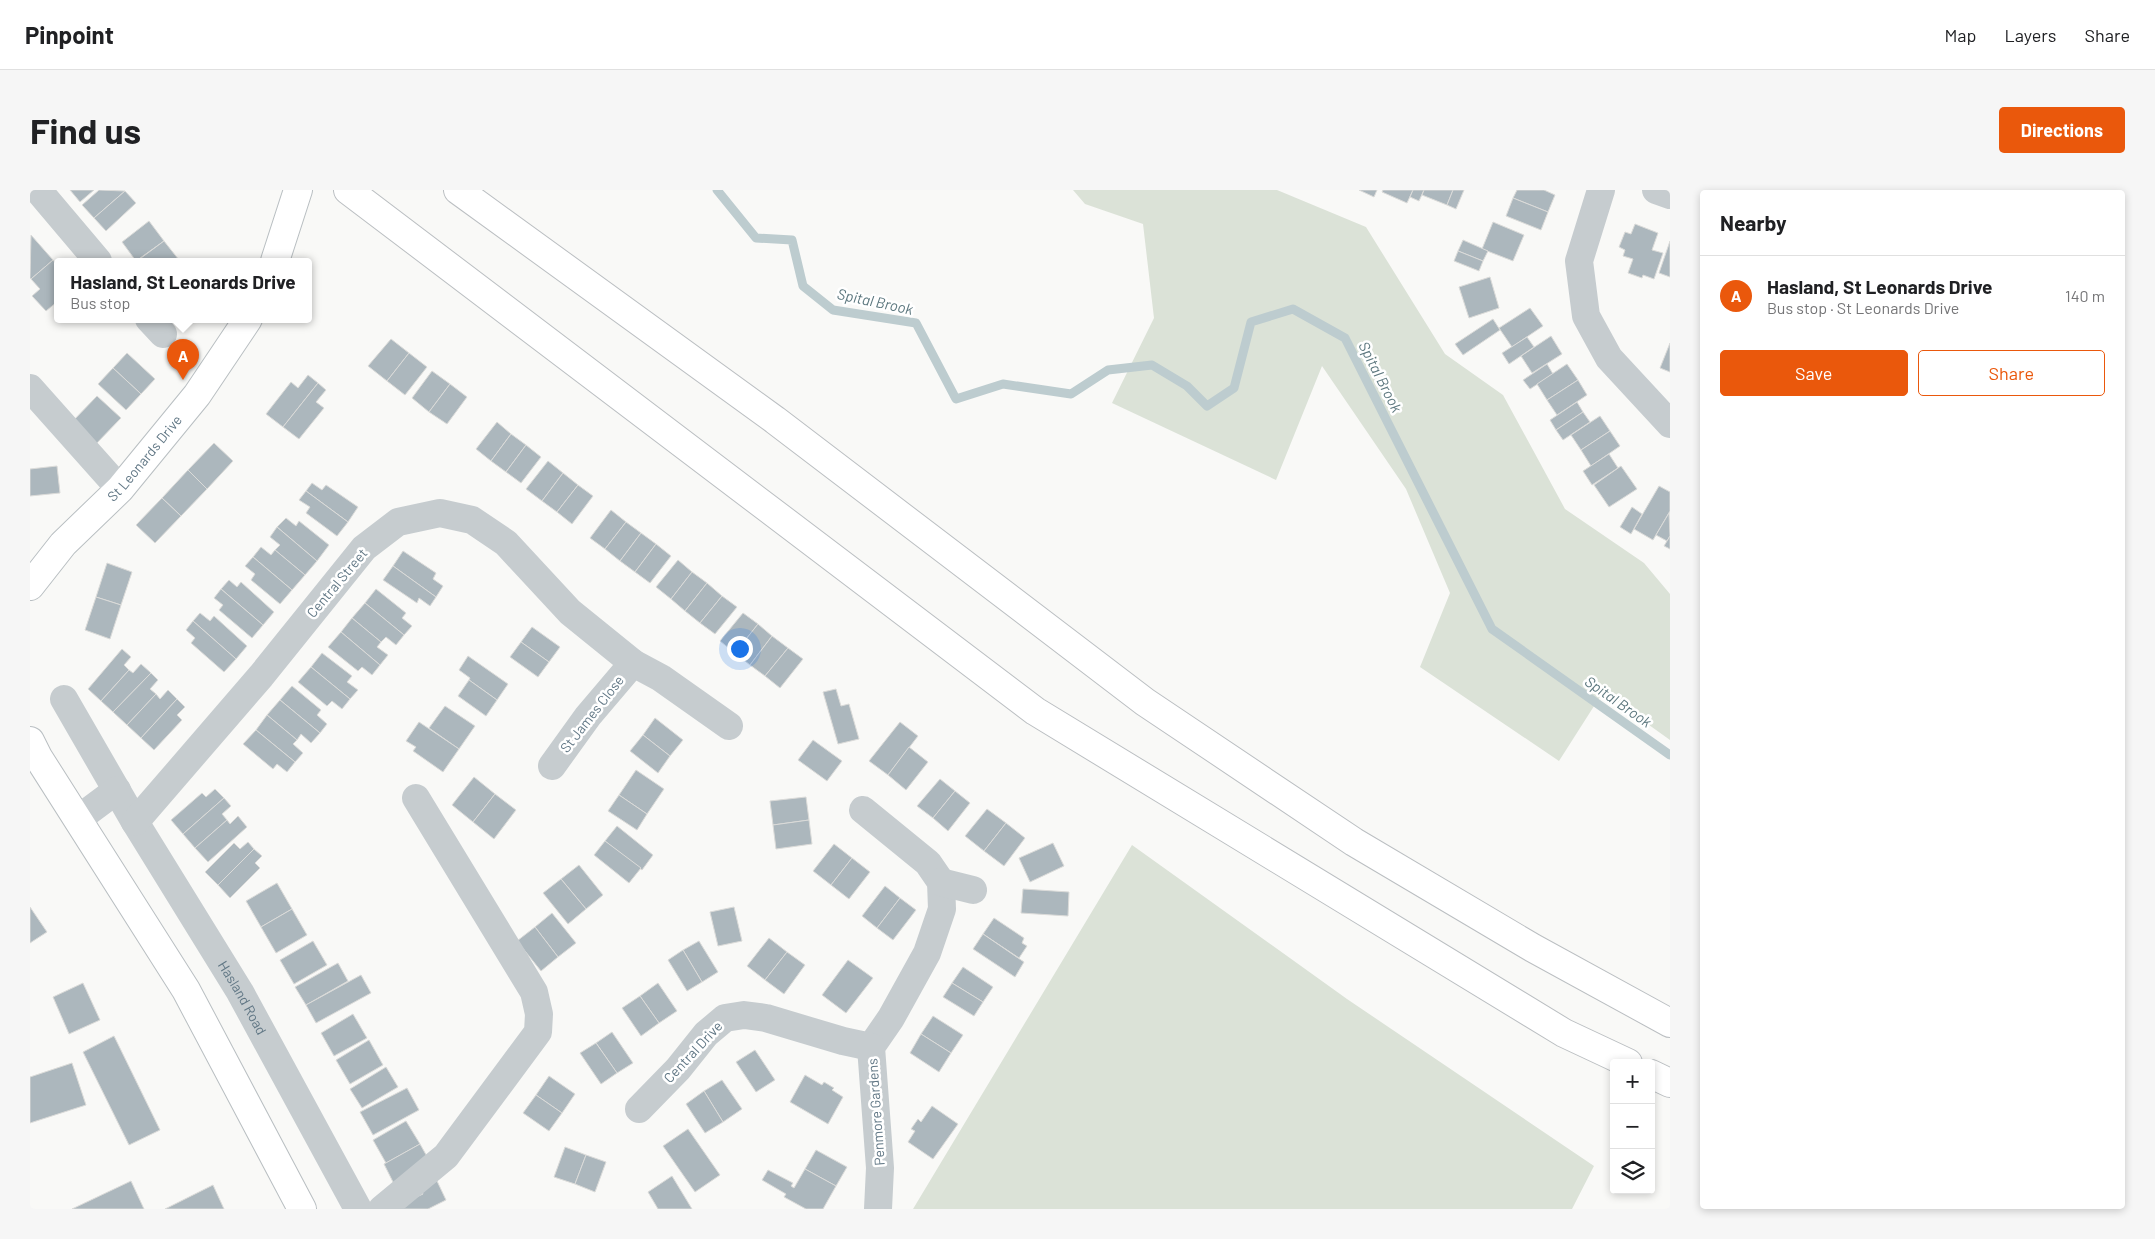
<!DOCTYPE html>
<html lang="en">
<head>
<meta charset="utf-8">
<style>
	body { margin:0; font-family:Barlow,sans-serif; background:#f6f6f6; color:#202124 }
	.controls { position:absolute; right:15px; bottom:15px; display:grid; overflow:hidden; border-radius:5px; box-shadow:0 2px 8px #0003 }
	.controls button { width:45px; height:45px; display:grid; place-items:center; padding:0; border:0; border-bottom:1px solid #e0e0e0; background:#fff; color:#202124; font:25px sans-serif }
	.you { position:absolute; left:709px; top:458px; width:18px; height:18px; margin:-12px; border:4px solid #fff; border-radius:50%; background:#1a73e8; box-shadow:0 0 0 8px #1a73e833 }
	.badge { display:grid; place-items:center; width:32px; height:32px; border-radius:50%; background:#ea580c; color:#fff; font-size:16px; font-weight:700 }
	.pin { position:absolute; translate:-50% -41px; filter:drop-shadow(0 1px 2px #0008) }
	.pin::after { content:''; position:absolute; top:26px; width:18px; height:15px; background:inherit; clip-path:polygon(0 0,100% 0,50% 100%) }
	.popup { position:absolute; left:24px; top:68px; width:258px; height:65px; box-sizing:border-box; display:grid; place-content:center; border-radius:5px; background:#fff; filter:drop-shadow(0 1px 4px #0005); font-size:16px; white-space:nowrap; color:#757577 }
	.popup b { font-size:19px; color:#202124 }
	.popup::after { content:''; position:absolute; left:50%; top:100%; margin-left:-10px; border:10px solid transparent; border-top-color:#fff }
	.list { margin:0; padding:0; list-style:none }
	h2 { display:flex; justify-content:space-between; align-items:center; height:65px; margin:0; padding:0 20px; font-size:21px }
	h2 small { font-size:16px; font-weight:400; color:#757577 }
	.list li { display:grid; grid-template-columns:32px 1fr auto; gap:15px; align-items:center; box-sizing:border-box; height:80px; padding:0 20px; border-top:1px solid #e0e0e0 }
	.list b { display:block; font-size:19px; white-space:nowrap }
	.list p { margin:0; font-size:16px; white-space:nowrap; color:#757577 }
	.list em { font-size:16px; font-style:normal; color:#757577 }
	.actions { display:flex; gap:10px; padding:15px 20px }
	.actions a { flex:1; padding:11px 0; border:1px solid #ea580c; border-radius:5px; text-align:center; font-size:18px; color:#ea580c }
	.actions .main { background:#ea580c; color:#fff }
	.icon { flex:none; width:28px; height:28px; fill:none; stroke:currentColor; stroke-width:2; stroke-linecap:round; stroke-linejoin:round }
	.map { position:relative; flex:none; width:1640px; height:1019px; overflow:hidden; border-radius:5px }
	header { display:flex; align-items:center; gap:30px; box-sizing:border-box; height:70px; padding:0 25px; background:#fff; border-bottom:1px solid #e0e0e0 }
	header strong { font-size:24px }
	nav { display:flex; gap:28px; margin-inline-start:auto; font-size:18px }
	.intro { display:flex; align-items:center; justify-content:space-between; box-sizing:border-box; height:120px; padding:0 30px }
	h1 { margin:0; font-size:35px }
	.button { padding:12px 22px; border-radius:5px; background:#ea580c; color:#fff; font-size:18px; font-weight:700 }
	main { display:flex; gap:30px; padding:0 30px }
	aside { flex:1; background:#fff; border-radius:5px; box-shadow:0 2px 8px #0003 }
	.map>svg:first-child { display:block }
	.green { fill:#dbe2d7 }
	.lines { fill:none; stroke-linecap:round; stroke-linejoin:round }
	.stream { stroke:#bdcccf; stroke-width:9 }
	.building { fill:#acb7bd; stroke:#dbdbd9 }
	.major-casing { stroke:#b9bfc2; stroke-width:30 }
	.highway-casing { stroke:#bbbfc2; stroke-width:30 }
	.minor { stroke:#c6cccf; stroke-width:28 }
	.major { stroke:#fff; stroke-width:28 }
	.highway { stroke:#fff; stroke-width:28 }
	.labels { text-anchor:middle; stroke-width:5; stroke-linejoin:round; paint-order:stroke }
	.street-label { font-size:14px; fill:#617785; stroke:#fff }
	.water-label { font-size:15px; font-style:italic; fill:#5c777e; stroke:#fff }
</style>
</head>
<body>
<header>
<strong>Pinpoint</strong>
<nav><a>Map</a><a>Layers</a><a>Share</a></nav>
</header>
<div class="intro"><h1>Find us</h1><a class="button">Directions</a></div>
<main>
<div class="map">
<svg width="1640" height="1019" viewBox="0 0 1640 1019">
	<rect width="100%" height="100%" fill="#f9f9f7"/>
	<!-- green -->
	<g class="green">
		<polygon points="1043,0 1247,0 1336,37 1415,164 1473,205 1535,319 1614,373 1640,404 1640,550 1573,502 1529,571 1390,477 1420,403 1376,299 1292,176 1246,290 1082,213 1124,128 1113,34 1055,14"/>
		<polygon points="1102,655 1317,809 1564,976 1542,1019 883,1019"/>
	</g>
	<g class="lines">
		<!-- stream -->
		<polyline class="stream" points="687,0 726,48 762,50 773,96 803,120 886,133 926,209 973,194 1041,204 1078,180 1122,175 1157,196 1177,216 1204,198 1221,132 1263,119 1315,148 1462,439 1640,565"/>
	</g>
	<!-- building -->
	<g class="building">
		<polygon points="40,0 64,0 50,12"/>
		<polygon points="69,0 95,1 64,28 52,15"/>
		<polygon points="1329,0 1347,0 1344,7"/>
		<polygon points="1353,0 1383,0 1377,13 1352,2"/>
		<polygon points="1383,0 1394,0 1389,11 1380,7"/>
		<polygon points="1394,0 1423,0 1417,15 1392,5"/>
		<polygon points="1423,0 1434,0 1426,19 1417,15"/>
		<polygon points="1487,0 1514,0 1525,5 1518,22 1483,8"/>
		<polygon points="95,1 106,13 76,41 64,28"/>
		<polygon points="1483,8 1518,22 1511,40 1476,26"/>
		<polygon points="119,31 134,51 106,71 92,52"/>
		<polygon points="1463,32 1494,45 1483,71 1452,59"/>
		<polygon points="1605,34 1628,43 1622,60 1633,63 1624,89 1613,85 1612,88 1598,83 1603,69 1593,66 1595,60 1589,57 1595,42 1601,44"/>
		<polygon points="1,45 23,70 1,89 0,88"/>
		<polygon points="1433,50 1458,61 1453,71 1428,61"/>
		<polygon points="134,51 149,70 148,71 107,71"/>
		<polygon points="1640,51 1640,87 1629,83"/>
		<polygon points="1428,61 1453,71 1449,81 1424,71"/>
		<polygon points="23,70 28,76 28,111 16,121 2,106 10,99 1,89"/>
		<polygon points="1460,87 1469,118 1439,128 1429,97"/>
		<polygon points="1500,118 1513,136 1482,157 1469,138"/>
		<polygon points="1463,129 1470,140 1433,165 1425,154"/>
		<polygon points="1521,146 1532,164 1502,183 1491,166"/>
		<polygon points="1497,147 1504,157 1479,174 1472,163"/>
		<polygon points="361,149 379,163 357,191 338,176"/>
		<polygon points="1640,153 1640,182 1630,178"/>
		<polygon points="97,163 125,189 111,204 83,178"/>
		<polygon points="379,163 397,177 375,205 357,191"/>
		<polygon points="1517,174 1523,184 1500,199 1493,190"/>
		<polygon points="1537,174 1548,190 1517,210 1507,194"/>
		<polygon points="83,178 111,204 96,220 68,194"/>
		<polygon points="402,181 420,194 399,222 382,208"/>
		<polygon points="278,185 288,193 253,237 236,224 261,192 268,198"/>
		<polygon points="1548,190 1557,205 1527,225 1517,210"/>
		<polygon points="288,193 296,200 286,212 294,218 269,249 253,237"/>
		<polygon points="420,194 437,207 417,234 399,222"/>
		<polygon points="67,206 91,228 64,256 41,233"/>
		<polygon points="1547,212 1553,222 1526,240 1520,230"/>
		<polygon points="1553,222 1560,232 1533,250 1526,240"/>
		<polygon points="1570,226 1580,241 1551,260 1541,245"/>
		<polygon points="467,232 481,244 461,271 446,259"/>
		<polygon points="1580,241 1590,256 1561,276 1551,260"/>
		<polygon points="481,244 496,255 476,282 461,271"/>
		<polygon points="184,253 203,271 177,299 158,280"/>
		<polygon points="496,255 511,267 491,293 476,282"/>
		<polygon points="1579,264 1588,278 1562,295 1553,281"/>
		<polygon points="518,271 533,283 512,311 496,299"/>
		<polygon points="27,276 30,303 0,306 0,279"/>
		<polygon points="1591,276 1607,299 1579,317 1564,295"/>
		<polygon points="158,280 177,299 151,326 132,308"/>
		<polygon points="533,283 548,295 527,322 512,311"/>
		<polygon points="282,293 292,300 296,295 328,317 318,332 276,301"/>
		<polygon points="548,295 563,306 542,334 527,322"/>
		<polygon points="1629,296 1640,302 1640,321 1623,350 1604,339"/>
		<polygon points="276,301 318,332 307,346 276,323 280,317 269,310"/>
		<polygon points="132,308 151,326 125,353 106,335"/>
		<polygon points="1602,317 1612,324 1601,344 1590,337"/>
		<polygon points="581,320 596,332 575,359 560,348"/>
		<polygon points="1639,323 1640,346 1637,351 1626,345"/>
		<polygon points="256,328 266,336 269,331 299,355 287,371 247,337"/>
		<polygon points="596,332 611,343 590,371 575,359"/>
		<polygon points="247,337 287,371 275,385 245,360 250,355 240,347"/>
		<polygon points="611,343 626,354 605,382 590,371"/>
		<polygon points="1640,346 1640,359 1634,356"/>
		<polygon points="626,354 641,366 620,393 605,382"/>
		<polygon points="231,357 241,365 245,360 275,385 262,400 223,367"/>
		<polygon points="373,361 406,383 403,389 413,396 406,407 363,376"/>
		<polygon points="223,367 262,400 250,414 221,390 225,384 215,376"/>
		<polygon points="648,370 662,382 641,409 626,397"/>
		<polygon points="77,373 102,382 91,415 66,407"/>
		<polygon points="363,376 406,407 400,416 389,408 387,413 353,390"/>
		<polygon points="662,382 677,393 655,421 641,409"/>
		<polygon points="199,390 207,397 211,392 244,422 233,435 191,399"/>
		<polygon points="677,393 692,406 670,433 655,421"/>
		<polygon points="191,399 233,435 222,448 189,420 193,415 184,408"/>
		<polygon points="346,399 376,423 372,428 382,436 374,445 335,413"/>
		<polygon points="692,406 707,417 685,444 670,433"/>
		<polygon points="66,407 91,415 80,449 55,440"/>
		<polygon points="335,413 374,445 366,455 356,447 351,452 322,428"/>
		<polygon points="170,423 180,431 184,426 217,456 206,469 163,431"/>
		<polygon points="713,423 728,434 705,463 690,451"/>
		<polygon points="322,428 351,452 347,457 358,465 350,475 311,442"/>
		<polygon points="163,431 206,469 194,482 161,453 165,448 156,440"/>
		<polygon points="728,434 742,446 720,475 705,463"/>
		<polygon points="502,437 530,457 519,472 491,452"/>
		<polygon points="311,442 350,475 342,485 332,477 328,481 298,457"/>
		<polygon points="742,446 758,458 735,486 720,475"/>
		<polygon points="491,452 519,472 508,487 480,467"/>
		<polygon points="758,458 773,469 750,498 735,486"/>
		<polygon points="92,459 101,467 94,475 99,480 71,511 58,499"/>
		<polygon points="292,463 322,486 317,492 328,500 320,509 281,477"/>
		<polygon points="438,466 478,494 467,510 439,490 440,488 429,480"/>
		<polygon points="111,474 121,483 83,522 71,511 99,480 103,483"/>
		<polygon points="281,477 320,509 312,519 302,511 297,516 268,492"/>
		<polygon points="121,483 128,490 120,499 126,504 97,535 83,522"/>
		<polygon points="439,490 467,510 456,526 428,506"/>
		<polygon points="262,496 291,520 287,525 297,534 290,543 250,510"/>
		<polygon points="806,499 811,516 819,514 829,549 808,554 793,502"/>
		<polygon points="138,500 147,509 111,548 97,535 126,504 130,509"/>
		<polygon points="147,509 155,517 147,525 152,530 124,560 111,548"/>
		<polygon points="250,510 290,543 281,553 271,544 267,550 237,525"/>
		<polygon points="415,516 445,536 429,559 399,538"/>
		<polygon points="237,525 267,550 263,554 273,563 265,572 226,540"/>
		<polygon points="625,528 653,550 640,566 613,545"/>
		<polygon points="389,532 429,559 413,582 383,561 386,557 376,551"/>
		<polygon points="870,532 888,546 858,585 839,571"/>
		<polygon points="226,540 265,572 257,582 247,574 243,579 213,554"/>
		<polygon points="613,545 640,566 628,583 600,561"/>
		<polygon points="783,550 812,571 797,591 768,570"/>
		<polygon points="879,557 898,572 876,600 858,585"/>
		<polygon points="606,580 634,599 617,624 589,605"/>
		<polygon points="444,587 465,604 443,632 422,615"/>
		<polygon points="910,589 925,601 903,628 887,616"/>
		<polygon points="185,599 194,608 153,644 141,630 172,603 176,607"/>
		<polygon points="925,601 940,613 918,641 903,628"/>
		<polygon points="465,604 486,620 464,649 443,632"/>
		<polygon points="589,605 617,624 607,640 578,621"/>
		<polygon points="776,607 779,630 743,635 740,611"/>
		<polygon points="194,608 201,616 192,624 197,630 165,658 153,644"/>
		<polygon points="957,619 976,633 954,661 935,646"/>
		<polygon points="208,626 217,637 178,672 165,658 197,630 200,634"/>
		<polygon points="779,630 782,654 746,659 743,635"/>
		<polygon points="976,633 995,648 974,676 954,661"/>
		<polygon points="587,636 623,665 612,680 575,651"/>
		<polygon points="575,651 611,678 599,693 564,665"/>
		<polygon points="218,652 224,659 188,695 175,682 204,653 210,659"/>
		<polygon points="1023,653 1034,676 1000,692 989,668"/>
		<polygon points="804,654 822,668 801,695 783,681"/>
		<polygon points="224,659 232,666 225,673 230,678 200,708 188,695"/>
		<polygon points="822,668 840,682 819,709 801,695"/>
		<polygon points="549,675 573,705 556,719 531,689"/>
		<polygon points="531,689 556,719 538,734 513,703"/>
		<polygon points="247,693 262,719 231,737 216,711"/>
		<polygon points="855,696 870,708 847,738 832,726"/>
		<polygon points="993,699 1039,702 1038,726 991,723"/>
		<polygon points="870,708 886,720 863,750 847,738"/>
		<polygon points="0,717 17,742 0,753"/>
		<polygon points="704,717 712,751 688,756 680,722"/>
		<polygon points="262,719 277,745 246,763 231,737"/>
		<polygon points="522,723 546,753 528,767 505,737"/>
		<polygon points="964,728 994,748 992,753 997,756 989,768 953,744"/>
		<polygon points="505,737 528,767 511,781 487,751"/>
		<polygon points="953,744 994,772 985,787 943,759"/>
		<polygon points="739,748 757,762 735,790 717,776"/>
		<polygon points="283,751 297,775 264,794 250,770"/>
		<polygon points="669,751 688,782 672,792 653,760"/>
		<polygon points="653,760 672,792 657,801 638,770"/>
		<polygon points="757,762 775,775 754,804 735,790"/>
		<polygon points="818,770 843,788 816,823 792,805"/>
		<polygon points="308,773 318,791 276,815 265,797"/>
		<polygon points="933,777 963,797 953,812 922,793"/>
		<polygon points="331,785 341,803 286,833 276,815"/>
		<polygon points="53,793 70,830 39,844 23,807"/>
		<polygon points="628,793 647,821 629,833 610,806"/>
		<polygon points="922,793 953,812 944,826 913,807"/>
		<polygon points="610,806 629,833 611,846 592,818"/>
		<polygon points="323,824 337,848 304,866 291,843"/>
		<polygon points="903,826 933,845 921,863 891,844"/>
		<polygon points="582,842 603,873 587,883 566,853"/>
		<polygon points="891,844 921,863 909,882 880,863"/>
		<polygon points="84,846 130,940 99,955 53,862"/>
		<polygon points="339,850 353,875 320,894 306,870"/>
		<polygon points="566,853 587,883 571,894 550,863"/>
		<polygon points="725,860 745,890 726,902 706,872"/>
		<polygon points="42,873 56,915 0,933 0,887"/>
		<polygon points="356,877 368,897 332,918 320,899"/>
		<polygon points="775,885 792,895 794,892 804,898 802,900 813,907 798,934 760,912"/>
		<polygon points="519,886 545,904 532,923 506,905"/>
		<polygon points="692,890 712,919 693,932 674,901"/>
		<polygon points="377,898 389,920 343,945 330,922"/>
		<polygon points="674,901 693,932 675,943 656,914"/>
		<polygon points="506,905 532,923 519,941 493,923"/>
		<polygon points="902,916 928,934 903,969 878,952 885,941 881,939 888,929 891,932"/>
		<polygon points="376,931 390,954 356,973 343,950"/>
		<polygon points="658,939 690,985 665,1002 633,956"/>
		<polygon points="390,954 399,970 365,996 354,974"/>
		<polygon points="535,957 556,965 545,994 524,987"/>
		<polygon points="786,960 817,977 806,996 775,979"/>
		<polygon points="556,965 576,972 565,1002 545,994"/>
		<polygon points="775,979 806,996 793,1019 776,1019 754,1007 756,1004 732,990 738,980 763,993 761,996 764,998"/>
		<polygon points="642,986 662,1019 628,1019 618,1002"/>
		<polygon points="101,991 114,1019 42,1019"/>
		<polygon points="407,991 416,1010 398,1019 368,1019 367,1016 393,1004 391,999"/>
		<polygon points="183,995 194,1019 135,1019"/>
	</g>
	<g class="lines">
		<defs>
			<g id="major">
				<polyline points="245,71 268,0"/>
				<path id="s2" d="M0 396 33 354 90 299 167 205 218 129"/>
				<polyline points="0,551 8,567 156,800 272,1019"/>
			</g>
			<g id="highway">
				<polyline points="318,0 1005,521 1534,843 1598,873"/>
				<polyline points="428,0 745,230 1115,512 1324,652 1503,758 1640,833"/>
				<polyline points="1621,884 1640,893"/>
			</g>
		</defs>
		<!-- major casing -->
		<use href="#major" class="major-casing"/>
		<!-- highway casing -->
		<use href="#highway" class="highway-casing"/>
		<!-- minor -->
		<g class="minor">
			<polyline points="8,0 68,71"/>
			<polyline points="1571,0 1549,71 1556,126 1579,168 1640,234"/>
			<polyline points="1626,0 1640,5"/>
			<polyline points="119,129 133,144"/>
			<polyline points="0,198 90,299"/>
			<path id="s1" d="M34 509 105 632 210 802 328 1019"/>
			<polyline points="522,576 558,526 603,473"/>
			<polyline points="833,620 898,673 911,692 912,719 897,763 861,828 841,857 850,978 848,1019"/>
			<polyline points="48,629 87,600"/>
			<polyline points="105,632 231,486 334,358 368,332 410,323 442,330 476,353 540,422 603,473 631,488 699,536"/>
			<polyline points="911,692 943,700"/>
			<polyline points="609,919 648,879 676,844 695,828 714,825 736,828 813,851 841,857"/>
			<polyline points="352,1019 416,966 508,842 509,824 504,802 386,608"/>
		</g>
		<!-- major -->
		<use href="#major" class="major"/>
		<!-- highway -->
		<use href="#highway" class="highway"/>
	</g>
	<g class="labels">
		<!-- street labels -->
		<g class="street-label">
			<text dy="5" stroke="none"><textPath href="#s2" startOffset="172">St Leonards Drive</textPath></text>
			<text transform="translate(307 393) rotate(-50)" y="5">Central Street</text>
			<text transform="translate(562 524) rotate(-52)" y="5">St James Close</text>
			<text dy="5" stroke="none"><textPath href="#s1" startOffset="348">Hasland Road</textPath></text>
			<text transform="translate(663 862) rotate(-47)" y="5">Central Drive</text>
			<text transform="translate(846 922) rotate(-94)" y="5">Penmore Gardens</text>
		</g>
		<!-- water labels -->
		<g class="water-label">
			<text transform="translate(845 112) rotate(12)" y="5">Spital Brook</text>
			<text transform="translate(1350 187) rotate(63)" y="5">Spital Brook</text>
			<text transform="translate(1588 512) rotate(35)" y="5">Spital Brook</text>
		</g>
	</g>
</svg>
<div class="controls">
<button>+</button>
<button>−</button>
<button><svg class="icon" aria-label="layers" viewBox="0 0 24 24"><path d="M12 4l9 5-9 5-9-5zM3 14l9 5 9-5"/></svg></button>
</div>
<div class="you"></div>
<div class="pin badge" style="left:153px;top:190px">A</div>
<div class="popup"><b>Hasland, St Leonards Drive</b>Bus stop</div>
</div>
<aside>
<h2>Nearby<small></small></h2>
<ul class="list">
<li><span class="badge">A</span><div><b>Hasland, St Leonards Drive</b><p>Bus stop · St Leonards Drive</p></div><em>140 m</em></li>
</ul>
<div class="actions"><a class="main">Save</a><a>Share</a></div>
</aside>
</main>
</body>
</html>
